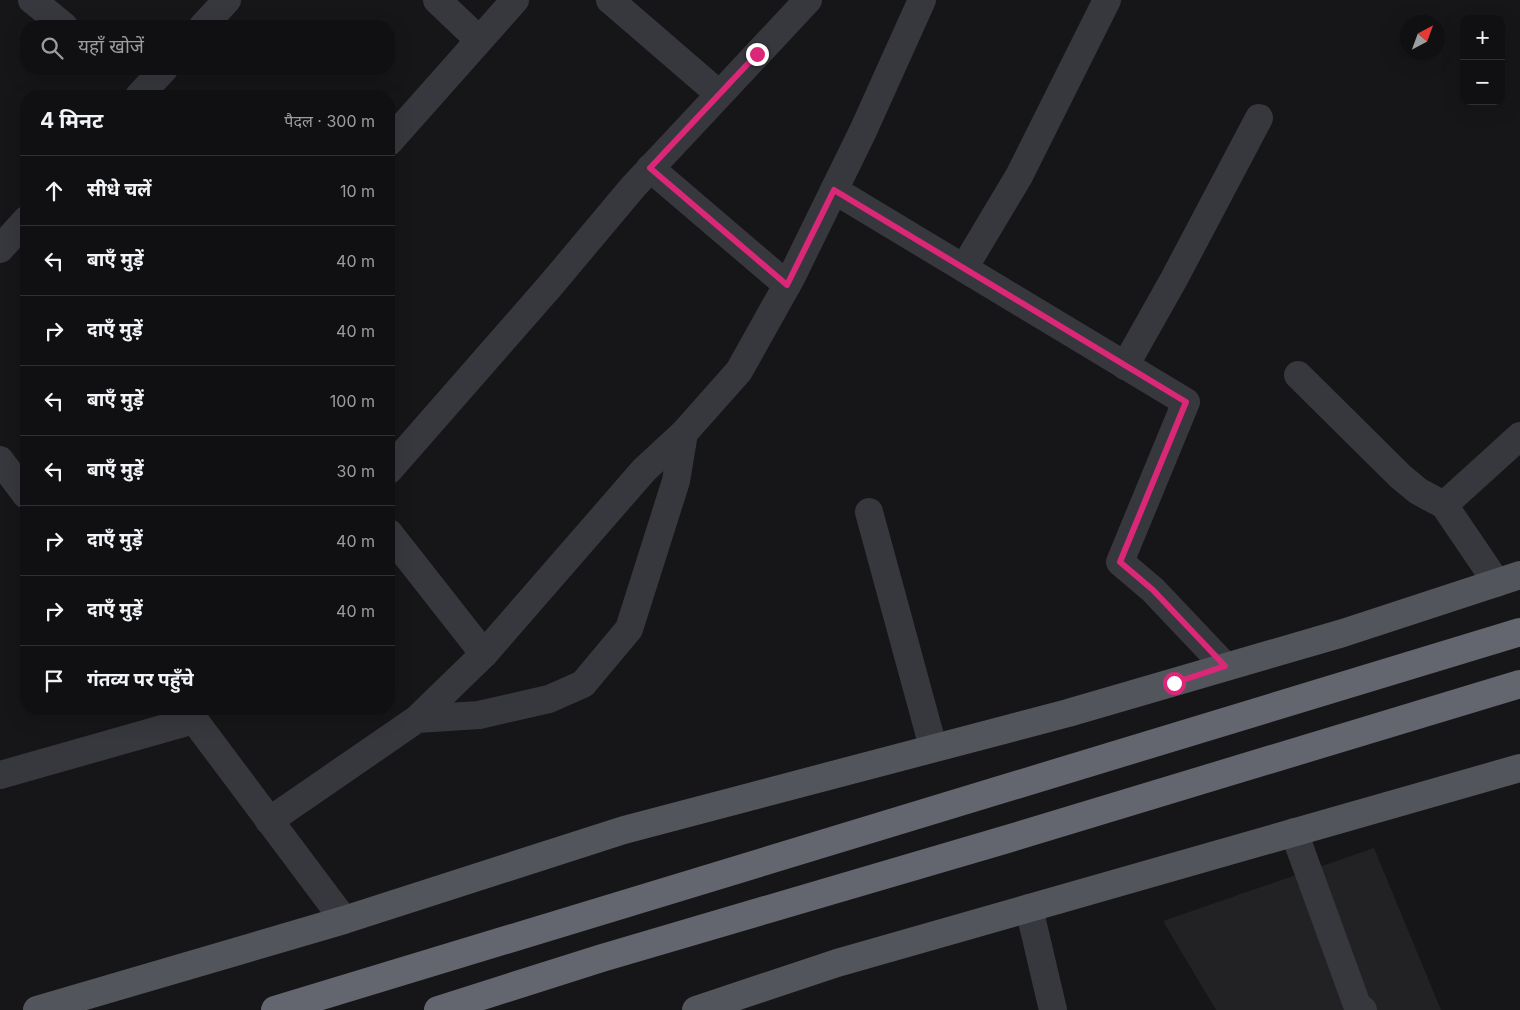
<!DOCTYPE html>
<html lang="hi">
<head>
<meta charset="utf-8">
<style>
	body { margin:0; font-family:Inter,"Noto Sans Devanagari",sans-serif; background:#19191b; color:#f1f3f6 }
	.controls { position:absolute; right:15px; top:15px; display:grid; overflow:hidden; border-radius:10px; box-shadow:0 5px 20px #0002 }
	.controls button { width:45px; height:45px; display:grid; place-items:center; padding:0; border:0; border-bottom:1px solid #303032; background:#101012; color:#f1f3f6; font:25px sans-serif }
	.compass { position:absolute; left:1400px; top:15px; width:45px; height:45px; border-radius:50%; background:#101012; box-shadow:0 5px 20px #0002; rotate:41deg }
	.stop { position:absolute; width:15px; height:15px; margin:-11px; border:4px solid #db2777; border-radius:50%; background:#fff }
	.stop.end { background:#db2777; border-color:#fff; box-shadow:0 1px 5px #0008 }
	.list { margin:0; padding:0; list-style:none }
	h2 { display:flex; justify-content:space-between; align-items:center; height:65px; margin:0; padding:0 20px; font-size:21px }
	h2 small { font-size:16px; font-weight:400; color:#9c9d9f }
	.list li { display:grid; grid-template-columns:32px 1fr auto; gap:15px; align-items:center; box-sizing:border-box; height:70px; padding:0 20px; border-top:1px solid #303032 }
	.list b { display:block; font-size:19px; white-space:nowrap }
	.list em { font-size:16px; font-style:normal; color:#9c9d9f }
	.icon { flex:none; width:28px; height:28px; fill:none; stroke:currentColor; stroke-width:2; stroke-linecap:round; stroke-linejoin:round }
	.map { position:relative; flex:none; width:1520px; height:1010px; overflow:hidden }
	.search { position:absolute; background:#101012; box-shadow:0 5px 20px #0002; left:20px; top:20px; width:375px; height:55px; display:flex; align-items:center; gap:12px; box-sizing:border-box; padding:0 18px; border-radius:20px; color:#9c9d9f; font-size:19px }
	.panel { position:absolute; background:#101012; box-shadow:0 5px 20px #0002; left:20px; top:90px; width:375px; height:625px; border-radius:20px }
	.map>svg:first-child { display:block }
	.built { fill:#222225 }
	.lines { fill:none; stroke-linecap:round; stroke-linejoin:round }
	.minor { stroke:#37383d; stroke-width:28 }
	.major { stroke:#53555c; stroke-width:28 }
	.highway { stroke:#63666e; stroke-width:28 }
	.route { stroke:#db2777; stroke-width:6 }
</style>
</head>
<body>
<div class="map">
<svg width="1520" height="1010" viewBox="0 0 1520 1010">
	<rect width="100%" height="100%" fill="#161618"/>
	<!-- built -->
	<polygon class="built" points="1374,848 1441,1010 1216,1010 1163,921"/>
	<g class="lines">
		<!-- minor -->
		<g class="minor">
			<polyline points="32,0 64,26"/>
			<polyline points="437,0 479,40"/>
			<polyline points="610,0 719,94"/>
			<polyline points="203,26 227,0"/>
			<polyline points="139,96 164,69"/>
			<polyline points="389,142 515,0"/>
			<polyline points="650,168 787,285"/>
			<polyline points="834,190 1186,402 1120,562 1153,590 1225,666"/>
			<polyline points="0,249 26,220"/>
			<polyline points="964,268 1019,176 1107,0"/>
			<polyline points="1125,366 1174,279 1259,118"/>
			<polyline points="1298,375 1400,476 1418,491 1444,505 1497,583"/>
			<polyline points="684,433 739,371 791,278 863,131 922,0"/>
			<polyline points="0,460 26,495"/>
			<polyline points="389,470 550,286 633,187 808,0"/>
			<polyline points="1444,505 1520,436"/>
			<polyline points="869,512 933,747"/>
			<polyline points="389,533 484,654"/>
			<polyline points="186,709 344,920"/>
			<polyline points="0,775 194,720"/>
			<polyline points="269,821 417,719 484,654 644,470 684,433 676,481 629,629 583,684 549,699 479,715 417,719"/>
			<polyline points="1294,832 1357,1005 1363,1010"/>
			<polyline points="1029,908 1053,1010"/>
		</g>
		<!-- major -->
		<g class="major">
			<polyline points="37,1010 344,920 624,830 1068,713 1343,633 1520,575"/>
			<polyline points="696,1010 837,963 1520,768"/>
		</g>
		<!-- highway -->
		<g class="highway">
			<polyline points="275,1010 1520,632"/>
			<polyline points="438,1010 602,958 1004,840 1520,684"/>
		</g>
	</g>
	<g class="lines">
		<!-- route -->
		<polyline class="route" points="757,54 650,168 787,285 834,190 1186,402 1120,562 1153,590 1225,666 1174,683"/>
	</g>
</svg>
<div class="controls">
<button>+</button>
<button>−</button>
</div>
<svg class="compass" viewBox="-18 -18 36 36"><path d="M0-13l5 13h-10z" fill="#e53935"/><path d="M0 13l5-13h-10z" fill="#9c9d9f"/></svg>
<div class="stop" style="left:1174px;top:683px"></div>
<div class="stop end" style="left:757px;top:54px"></div>
<div class="search"><svg class="icon" aria-label="search" viewBox="0 0 24 24"><circle cx="10" cy="10" r="6"/><path d="M15 15l6 6"/></svg>यहाँ खोजें</div>
<section class="panel">
<h2>4 मिनट<small>पैदल · 300 m</small></h2>
<ul class="list">
<li><svg class="icon" aria-label="ahead" viewBox="0 0 24 24"><path d="M12 20V5M6 11l6-6 6 6"/></svg><div><b>सीधे चलें</b></div><em>10 m</em></li>
<li><svg class="icon" aria-label="left" viewBox="0 0 24 24"><path d="M17 20v-9H6M10 6l-5 5 5 5"/></svg><div><b>बाएँ मुड़ें</b></div><em>40 m</em></li>
<li><svg class="icon" aria-label="right" viewBox="0 0 24 24"><path d="M7 20v-9h11M14 6l5 5-5 5"/></svg><div><b>दाएँ मुड़ें</b></div><em>40 m</em></li>
<li><svg class="icon" aria-label="left" viewBox="0 0 24 24"><path d="M17 20v-9H6M10 6l-5 5 5 5"/></svg><div><b>बाएँ मुड़ें</b></div><em>100 m</em></li>
<li><svg class="icon" aria-label="left" viewBox="0 0 24 24"><path d="M17 20v-9H6M10 6l-5 5 5 5"/></svg><div><b>बाएँ मुड़ें</b></div><em>30 m</em></li>
<li><svg class="icon" aria-label="right" viewBox="0 0 24 24"><path d="M7 20v-9h11M14 6l5 5-5 5"/></svg><div><b>दाएँ मुड़ें</b></div><em>40 m</em></li>
<li><svg class="icon" aria-label="right" viewBox="0 0 24 24"><path d="M7 20v-9h11M14 6l5 5-5 5"/></svg><div><b>दाएँ मुड़ें</b></div><em>40 m</em></li>
<li><svg class="icon" aria-label="arrive" viewBox="0 0 24 24"><path d="M6 21V4h12l-3 4 3 4H6"/></svg><div><b>गंतव्य पर पहुँचे</b></div></li>
</ul>
</section>
</div>
</body>
</html>
